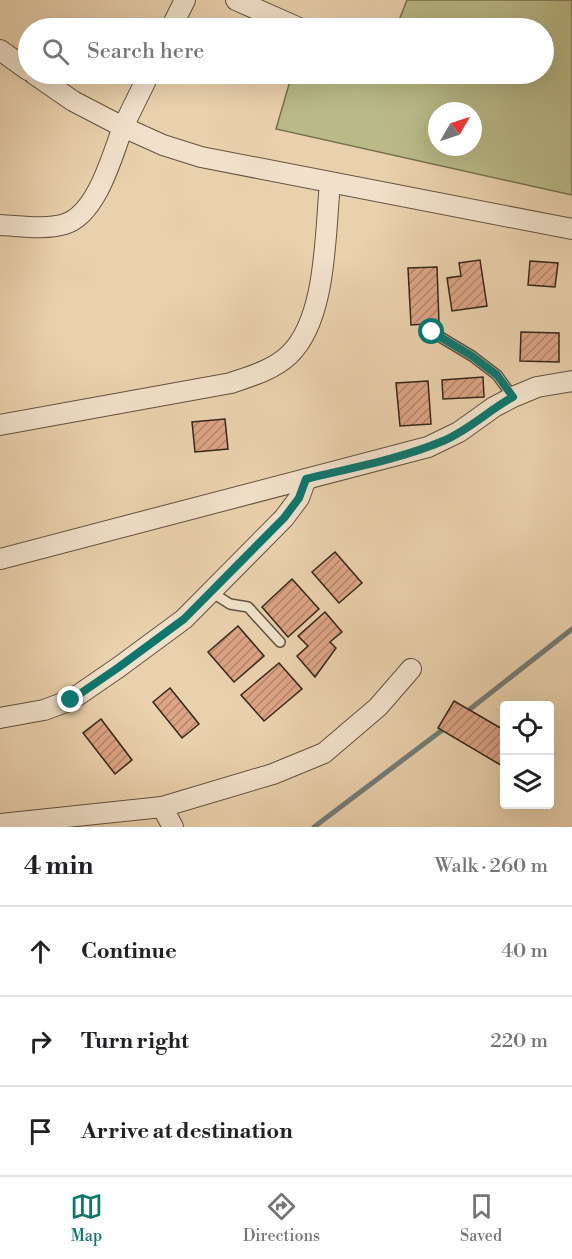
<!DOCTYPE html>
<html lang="en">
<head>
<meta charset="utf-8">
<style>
	body { margin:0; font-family:"Libre Bodoni",serif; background:#f6f6f6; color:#202124 }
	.controls { position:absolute; right:18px; bottom:18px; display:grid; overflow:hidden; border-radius:6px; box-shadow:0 6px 24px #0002 }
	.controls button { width:54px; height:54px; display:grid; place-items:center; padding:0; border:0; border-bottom:2px solid #e0e0e0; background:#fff; color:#202124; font:30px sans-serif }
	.compass { position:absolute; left:428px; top:102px; width:54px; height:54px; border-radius:50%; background:#fff; box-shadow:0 6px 24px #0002; rotate:51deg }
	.stop { position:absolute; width:18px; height:18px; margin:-14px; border:4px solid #0f766e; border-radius:50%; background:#fff }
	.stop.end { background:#0f766e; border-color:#fff; box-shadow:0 2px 6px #0008 }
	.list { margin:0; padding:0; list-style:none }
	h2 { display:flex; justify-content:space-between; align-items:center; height:78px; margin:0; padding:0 24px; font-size:26px }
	h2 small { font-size:20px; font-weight:400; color:#757577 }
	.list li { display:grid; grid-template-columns:39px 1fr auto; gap:18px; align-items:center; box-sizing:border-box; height:90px; padding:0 24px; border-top:2px solid #e0e0e0 }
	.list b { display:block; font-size:22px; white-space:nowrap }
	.list em { font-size:20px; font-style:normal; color:#757577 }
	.icon { flex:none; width:33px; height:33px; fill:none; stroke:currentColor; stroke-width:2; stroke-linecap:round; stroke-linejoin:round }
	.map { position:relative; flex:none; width:572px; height:827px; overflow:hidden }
	.search { position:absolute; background:#fff; box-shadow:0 6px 24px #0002; left:18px; right:18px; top:18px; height:66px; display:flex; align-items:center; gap:15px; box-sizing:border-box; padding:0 21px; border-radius:33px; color:#757577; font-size:22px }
	.sheet { height:348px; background:#fff }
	nav { display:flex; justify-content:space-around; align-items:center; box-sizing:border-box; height:84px; border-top:2px solid #e0e0e0; background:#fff; font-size:16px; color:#757577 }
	nav a { display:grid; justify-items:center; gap:3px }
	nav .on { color:#0f766e }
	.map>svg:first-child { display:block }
	.green { fill:#baba88; stroke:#777052; stroke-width:1.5; fill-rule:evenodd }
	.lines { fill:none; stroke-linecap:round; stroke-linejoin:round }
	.stream { stroke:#737c77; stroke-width:5 }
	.building { fill:url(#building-hatch); stroke:#34271b; stroke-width:1.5 }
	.lane-casing { stroke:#625240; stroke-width:12 }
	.street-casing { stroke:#625240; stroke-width:22 }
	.lane { stroke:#f1e1ca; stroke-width:9 }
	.street { stroke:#f1e1ca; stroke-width:20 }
	.route { stroke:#0f766e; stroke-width:8 }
</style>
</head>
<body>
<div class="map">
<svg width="572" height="827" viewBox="0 0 572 827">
	<defs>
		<pattern id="building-hatch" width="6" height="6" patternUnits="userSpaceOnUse" patternTransform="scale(1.5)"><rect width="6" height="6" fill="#dda485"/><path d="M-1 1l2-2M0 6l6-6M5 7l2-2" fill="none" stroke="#b4866c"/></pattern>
	</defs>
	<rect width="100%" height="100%" fill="#ead1ad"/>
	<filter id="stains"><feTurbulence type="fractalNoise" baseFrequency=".00333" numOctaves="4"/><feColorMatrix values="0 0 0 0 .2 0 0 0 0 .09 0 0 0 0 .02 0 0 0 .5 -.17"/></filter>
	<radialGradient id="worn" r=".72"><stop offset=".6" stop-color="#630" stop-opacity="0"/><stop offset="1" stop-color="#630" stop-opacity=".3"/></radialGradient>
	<!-- green -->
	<path class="green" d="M407 0H572V195L276 129 292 74H544V28H396ZM437 111H473V147H437Z"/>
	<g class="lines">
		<!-- stream -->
		<g class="stream">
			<polyline points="465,713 572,629"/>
			<polyline points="314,827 445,728"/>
		</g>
	</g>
	<!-- building -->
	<g class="building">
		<polygon points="480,260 487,306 452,311 447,278 461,276 459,263"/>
		<polygon points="530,261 558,263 555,287 528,285"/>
		<polygon points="437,267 439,323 411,325 408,268"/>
		<polygon points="521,332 559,333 559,362 520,361"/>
		<polygon points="483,377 484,397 443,399 442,380"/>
		<polygon points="428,381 431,424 400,426 396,383"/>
		<polygon points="225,419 228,449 195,452 192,422"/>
		<polygon points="335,552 362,583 339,603 312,572"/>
		<polygon points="292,579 319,609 288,637 262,607"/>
		<polygon points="325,612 342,632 330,642 336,648 315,677 297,656 308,646 298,636"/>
		<polygon points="238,626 264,656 234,682 208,652"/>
		<polygon points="279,663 302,689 264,721 241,695"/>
		<polygon points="170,688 199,724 182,738 153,702"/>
		<polygon points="454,701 504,730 504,767 438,728"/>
		<polygon points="101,719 132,760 115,774 83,733"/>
	</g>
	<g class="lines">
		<defs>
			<g id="lane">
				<polyline points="432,332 472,356 497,375 513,397"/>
				<polyline points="211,592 230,604 248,607 280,642"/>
			</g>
			<g id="street">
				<polyline points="236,0 299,28"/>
				<polyline points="171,28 185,0"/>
				<polyline points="0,50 28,70"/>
				<polyline points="34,74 73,101 123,127 149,74"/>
				<path d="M0 225C21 226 45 230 65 224 97 214 112 156 123 127L163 145 201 157 572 229"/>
				<path d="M0 425 231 383C251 376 273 370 289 355 327 319 325 233 330 183"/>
				<polyline points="0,559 428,447 459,432 494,407 513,397 537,387 572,381"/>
				<polyline points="0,718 44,710 71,700 119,667 184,619 284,518 299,498 306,479"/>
				<polyline points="162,807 173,827"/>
				<polyline points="0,824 162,807 273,774 324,753 378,707 411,669"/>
			</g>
		</defs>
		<!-- lane casing -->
		<use href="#lane" class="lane-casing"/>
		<!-- street casing -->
		<use href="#street" class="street-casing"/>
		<!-- lane -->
		<use href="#lane" class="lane"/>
		<!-- street -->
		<use href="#street" class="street"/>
	</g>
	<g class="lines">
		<!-- route -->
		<path class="route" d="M71 700 119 667 184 619 284 518 299 498 306 479C351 468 400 459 443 441 469 430 489 410 513 397L497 375 472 356 432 332"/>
	</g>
	<rect width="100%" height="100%" filter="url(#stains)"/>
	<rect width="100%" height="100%" fill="url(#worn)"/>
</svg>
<div class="controls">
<button><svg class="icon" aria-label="locate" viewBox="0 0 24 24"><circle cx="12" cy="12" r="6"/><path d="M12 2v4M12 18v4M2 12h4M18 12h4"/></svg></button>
<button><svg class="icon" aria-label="layers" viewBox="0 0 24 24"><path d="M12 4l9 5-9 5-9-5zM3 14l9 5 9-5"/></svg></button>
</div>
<svg class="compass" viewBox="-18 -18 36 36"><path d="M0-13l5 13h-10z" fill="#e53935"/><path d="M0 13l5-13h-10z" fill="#757577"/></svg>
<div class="stop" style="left:432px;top:332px"></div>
<div class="stop end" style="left:71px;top:700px"></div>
<div class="search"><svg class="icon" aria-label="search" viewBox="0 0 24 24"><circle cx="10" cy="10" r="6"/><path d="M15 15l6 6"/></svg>Search here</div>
</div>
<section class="sheet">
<h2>4 min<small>Walk · 260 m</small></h2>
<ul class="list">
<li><svg class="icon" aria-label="ahead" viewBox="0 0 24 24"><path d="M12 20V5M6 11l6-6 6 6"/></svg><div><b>Continue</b></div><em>40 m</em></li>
<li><svg class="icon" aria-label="right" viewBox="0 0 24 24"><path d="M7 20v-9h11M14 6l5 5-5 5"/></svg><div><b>Turn right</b></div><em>220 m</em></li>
<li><svg class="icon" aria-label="arrive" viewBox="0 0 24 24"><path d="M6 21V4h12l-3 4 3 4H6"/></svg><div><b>Arrive at destination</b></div></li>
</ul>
</section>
<nav>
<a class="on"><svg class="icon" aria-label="map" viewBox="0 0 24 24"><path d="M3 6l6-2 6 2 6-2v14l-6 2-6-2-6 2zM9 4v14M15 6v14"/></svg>Map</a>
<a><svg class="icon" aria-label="directions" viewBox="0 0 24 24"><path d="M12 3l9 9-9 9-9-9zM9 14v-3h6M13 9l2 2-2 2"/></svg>Directions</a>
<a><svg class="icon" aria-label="saved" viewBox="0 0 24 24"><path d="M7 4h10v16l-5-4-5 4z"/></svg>Saved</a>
</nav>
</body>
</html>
